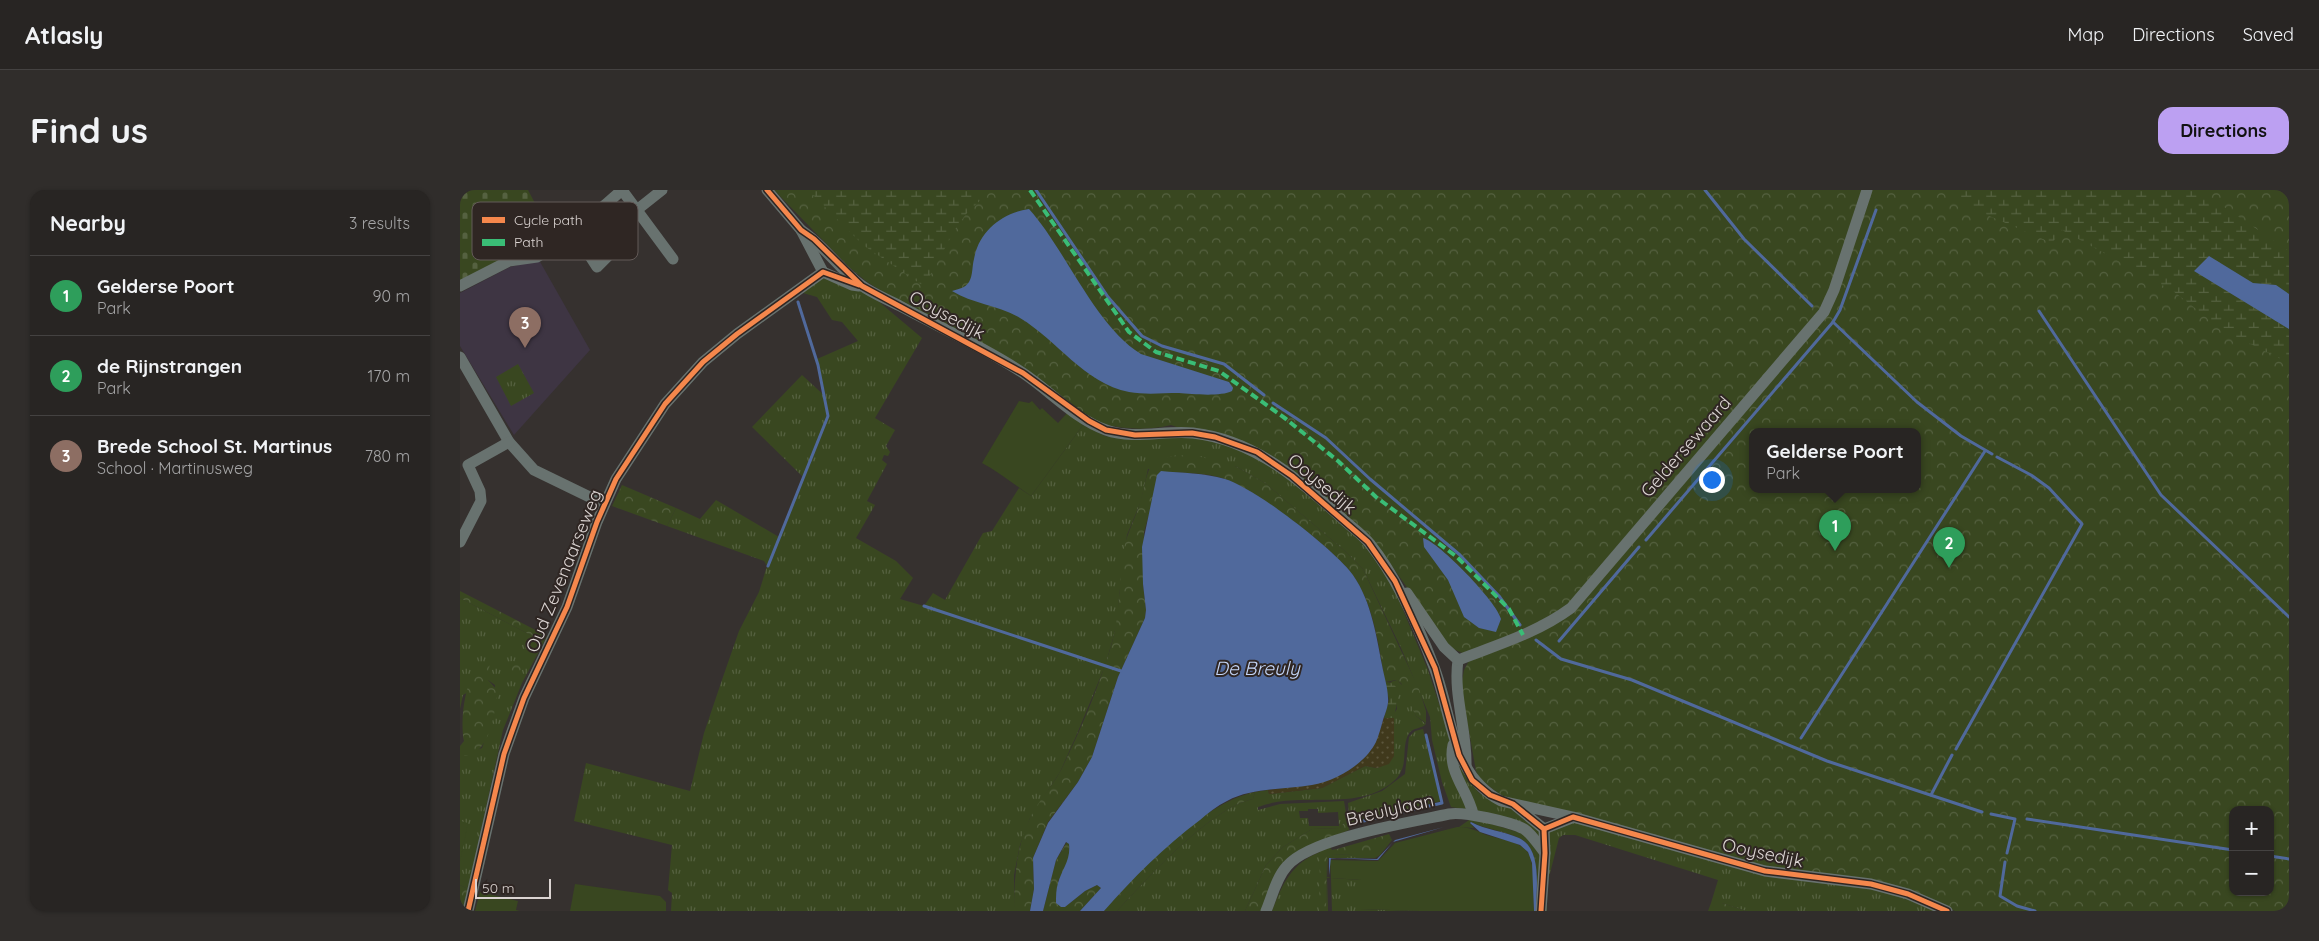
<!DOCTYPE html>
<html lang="en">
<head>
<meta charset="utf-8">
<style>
	body { margin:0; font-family:Quicksand,sans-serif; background:#302d2b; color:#f1f3f6 }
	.controls { position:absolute; right:15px; bottom:15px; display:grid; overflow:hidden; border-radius:10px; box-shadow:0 1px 4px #0004 }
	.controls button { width:45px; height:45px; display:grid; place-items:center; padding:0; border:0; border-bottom:1px solid #444241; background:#282523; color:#f1f3f6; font:25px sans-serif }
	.scale { position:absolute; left:15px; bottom:12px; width:76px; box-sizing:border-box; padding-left:5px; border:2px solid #dbd4d2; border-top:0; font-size:14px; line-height:18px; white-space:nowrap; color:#dbd4d2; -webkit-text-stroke:4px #2f2623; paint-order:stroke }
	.you { position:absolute; left:1251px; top:289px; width:18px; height:18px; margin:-12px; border:4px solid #fff; border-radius:50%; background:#1a73e8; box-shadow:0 0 0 8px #1a73e833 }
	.badge { display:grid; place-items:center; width:32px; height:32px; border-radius:50%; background:#bca0f2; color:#fff; font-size:16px; font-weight:700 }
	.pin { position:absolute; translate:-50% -41px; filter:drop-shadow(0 1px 2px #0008) }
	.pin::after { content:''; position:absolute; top:26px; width:18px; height:15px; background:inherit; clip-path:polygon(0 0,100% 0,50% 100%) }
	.popup { position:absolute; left:1289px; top:238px; width:172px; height:65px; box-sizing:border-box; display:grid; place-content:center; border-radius:10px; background:#282523; filter:drop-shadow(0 1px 4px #0005); font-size:16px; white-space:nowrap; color:#a5a5a6 }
	.popup b { font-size:19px; color:#f1f3f6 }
	.popup::after { content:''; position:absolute; left:50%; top:100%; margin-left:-10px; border:10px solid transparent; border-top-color:#282523 }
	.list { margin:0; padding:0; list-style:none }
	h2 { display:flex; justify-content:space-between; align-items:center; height:65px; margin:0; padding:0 20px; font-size:21px }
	h2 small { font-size:16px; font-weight:400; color:#a5a5a6 }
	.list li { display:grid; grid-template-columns:32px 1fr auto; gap:15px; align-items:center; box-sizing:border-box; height:80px; padding:0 20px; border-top:1px solid #444241 }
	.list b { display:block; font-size:19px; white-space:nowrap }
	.list p { margin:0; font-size:16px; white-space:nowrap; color:#a5a5a6 }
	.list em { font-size:16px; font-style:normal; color:#a5a5a6 }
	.map { position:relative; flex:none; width:1829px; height:721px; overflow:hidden; border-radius:15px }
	header { display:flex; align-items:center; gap:30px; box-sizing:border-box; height:70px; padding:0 25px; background:#282523; border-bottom:1px solid #444241 }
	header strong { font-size:24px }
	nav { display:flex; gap:28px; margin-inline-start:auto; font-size:18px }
	.intro { display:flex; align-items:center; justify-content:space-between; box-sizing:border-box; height:120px; padding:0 30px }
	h1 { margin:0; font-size:35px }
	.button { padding:12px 22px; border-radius:15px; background:#bca0f2; color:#111; font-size:18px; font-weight:700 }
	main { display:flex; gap:30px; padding:0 30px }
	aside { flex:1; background:#282523; border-radius:15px; box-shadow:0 1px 4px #0004 }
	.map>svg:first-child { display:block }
	.education { fill:#3e3543 }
	.grass { fill:url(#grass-tufts); fill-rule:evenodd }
	.forest { fill:url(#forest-crowns); fill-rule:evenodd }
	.wetland { fill:url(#wetland-marsh) }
	.sand { fill:url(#sand-dots) }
	.cemetery { fill:url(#cemetery-stones) }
	.garden { fill:#394720 }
	.water { fill:#50699c }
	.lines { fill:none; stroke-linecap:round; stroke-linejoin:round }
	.stream { stroke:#50699c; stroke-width:3 }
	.minor { stroke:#68726f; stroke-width:11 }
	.quiet { stroke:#3abd76; stroke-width:4; stroke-dasharray:8 4; stroke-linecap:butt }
	.cycleway-casing { stroke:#2f2623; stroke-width:8 }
	.cycleway { stroke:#f5874c; stroke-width:5 }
	.labels { text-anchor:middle; stroke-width:4; stroke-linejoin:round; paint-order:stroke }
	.street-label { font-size:18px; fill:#dbd4d2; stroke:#2f2623 }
	.water-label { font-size:19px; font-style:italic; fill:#c5d6f8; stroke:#2f2623 }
	.key { fill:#2f2623; stroke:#635a58; stroke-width:1 }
	.key-label { font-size:14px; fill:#dbd4d2 }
</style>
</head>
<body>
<header>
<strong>Atlasly</strong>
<nav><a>Map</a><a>Directions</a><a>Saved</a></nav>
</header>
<div class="intro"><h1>Find us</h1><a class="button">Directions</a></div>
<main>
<aside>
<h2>Nearby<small>3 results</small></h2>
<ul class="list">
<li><span class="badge" style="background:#2e9e5b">1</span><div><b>Gelderse Poort</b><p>Park</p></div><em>90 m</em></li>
<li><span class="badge" style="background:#2e9e5b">2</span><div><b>de Rijnstrangen</b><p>Park</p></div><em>170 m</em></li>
<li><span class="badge" style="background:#8d6e63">3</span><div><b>Brede School St. Martinus</b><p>School · Martinusweg</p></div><em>780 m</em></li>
</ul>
</aside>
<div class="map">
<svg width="1829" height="721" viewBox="0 0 1829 721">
	<defs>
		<pattern id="grass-tufts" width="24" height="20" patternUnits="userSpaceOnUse" patternTransform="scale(1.25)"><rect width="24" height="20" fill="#394720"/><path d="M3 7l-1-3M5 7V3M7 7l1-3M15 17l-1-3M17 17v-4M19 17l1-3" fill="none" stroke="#556140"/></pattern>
		<pattern id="forest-crowns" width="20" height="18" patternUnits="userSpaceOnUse" patternTransform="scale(1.25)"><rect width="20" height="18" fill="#394720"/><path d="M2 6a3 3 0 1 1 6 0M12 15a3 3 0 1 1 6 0" fill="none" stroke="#556140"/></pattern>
		<pattern id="wetland-marsh" width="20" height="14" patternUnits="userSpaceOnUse" patternTransform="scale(1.25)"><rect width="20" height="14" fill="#394720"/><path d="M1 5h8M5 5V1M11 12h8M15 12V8" fill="none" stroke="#556140"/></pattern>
		<pattern id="sand-dots" width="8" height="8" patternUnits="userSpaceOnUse" patternTransform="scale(1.25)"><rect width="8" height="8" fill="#40391c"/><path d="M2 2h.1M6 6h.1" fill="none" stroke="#5b553c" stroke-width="1.8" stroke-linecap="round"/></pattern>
		<pattern id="cemetery-stones" width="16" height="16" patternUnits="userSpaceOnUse" patternTransform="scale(1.25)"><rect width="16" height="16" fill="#394720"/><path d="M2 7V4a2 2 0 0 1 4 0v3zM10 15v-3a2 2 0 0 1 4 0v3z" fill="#556140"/></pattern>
	</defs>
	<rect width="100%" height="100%" fill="#36312f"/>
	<!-- education -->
	<polygon class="education" points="79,70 130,160 54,245 0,156 0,103 50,77"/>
	<!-- grass -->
	<g class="grass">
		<polygon points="145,26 159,48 142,67 137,67 123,45 141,27"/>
		<polygon points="366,88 399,100 418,111 462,148 415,228 435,240 426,256 430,262 428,266 424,265 422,270 427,274 407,311 415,315 396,348 436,371 453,388 440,409 464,416 473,403 485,410 523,343 532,341 559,298 571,306 623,235 645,246 657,248 730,247 770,255 822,282 888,338 916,368 936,403 968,480 1000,578 1019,603 1055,620 1079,640 1081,654 1077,644 1011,620 991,617 982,592 972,550 970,527 941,458 903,379 886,362 805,293 775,276 688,279 681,311 667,345 659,406 658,429 652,452 645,476 617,544 600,582 570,628 560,655 554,685 554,721 211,721 212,703 208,700 212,655 114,631 126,573 230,601 244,543 264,484 279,441 299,402 307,376 304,371 207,336 216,318 240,329 256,310 319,347 343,287 292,237 342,185 366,207 357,169 398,151 382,132 372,130 357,107 343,103 359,90"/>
		<polygon points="58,174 74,203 51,216 36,187"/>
		<polygon points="0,408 84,452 62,493 43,540 8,699 0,695 0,566 22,558 33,528 35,495 28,490 3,505 0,519"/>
		<path d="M937 490 945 498 956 526 966 534C962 539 952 537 948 545 941 560 949 575 936 589 900 624 841 600 798 617V620L820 614 884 611 887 629 880 638 852 639 823 657 806 675 785 721H657C688 688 750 618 793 609L795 602 808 600 809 604 862 598 905 576 917 578 922 576 934 566 933 525 937 519 934 496 930 492ZM848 619H858V623L878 622 879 636H849L848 628H840L839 621H848Z"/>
		<polygon points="963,539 981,611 890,635 888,613 922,601 945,584 949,547 955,541"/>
		<path d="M1012 628 1064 644 1077 660 1080 667 1076 721C1076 700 1083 659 1059 648 1044 641 1026 639 1011 632L1010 633 1014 638 999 637Z"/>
		<polygon points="1112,632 1410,696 1481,721 1286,721 1262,713 1251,713 1258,690 1115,645 1103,645 1099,648 1087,695 1087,721 1084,721 1088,642"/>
		<polygon points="931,648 932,650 920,665 915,668 868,668 867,687 871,688 867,688 868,721 866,721 867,666 869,664 915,665"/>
		<path d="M860 662V721H812C822 694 832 673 860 662Z"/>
		<polygon points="871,688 901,690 901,719 959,721 872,721"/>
	</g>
	<!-- forest -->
	<g class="forest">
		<path d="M314 0H1829V721H1495L1479 713 1327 682 1043 607 1021 590 1016 581 1001 497 1004 480 1011 467 989 457 927 369 826 275 711 235C686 241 666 239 642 234L407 92 389 77ZM1292 242H1458V300H1292ZM1773 620H1810V702H1773Z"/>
		<path d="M717 265 741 267 775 276 805 293 886 362 903 379 959 499 966 521V533L956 526 941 493 936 490 925 492C919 457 914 414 892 384 873 358 796 300 765 289 745 282 722 283 701 282L684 342 683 394 686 420 685 428 658 487 632 567 618 592 588 632 573 668 574 699 570 721H554C554 689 556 658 570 628 578 611 592 597 601 580 621 539 639 497 652 453 660 423 659 393 663 363 666 344 676 328 681 309 685 295 686 282 694 270Z"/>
		<polygon points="162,295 216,318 207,336 152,316"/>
		<polygon points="0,401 87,446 84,452 0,408"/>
		<path d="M30 471 28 490 38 501C34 523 31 568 0 566V556L4 551C0 530 4 477 30 471Z"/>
		<polygon points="53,471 61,474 64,477 55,485 45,486 40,479 42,474"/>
		<path d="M795 602 793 609C750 618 688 688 657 721H644C679 680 742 613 795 602Z"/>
		<polygon points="887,629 889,640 837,662 802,721 785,721 806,675 823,657 852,639 880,638"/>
		<polygon points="929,644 931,648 915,666 875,664 867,666 866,721 859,721 860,660 869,656 872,660 877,659"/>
		<path d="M607 652 609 654C611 667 606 680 598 691L605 717 625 701 637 695 641 698 620 721H583L596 670Z"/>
		<polygon points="0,695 8,699 3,721 0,721"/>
		<polygon points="1251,713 1262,713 1286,721 1248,721"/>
	</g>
	<!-- wetland -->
	<g class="wetland">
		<polygon points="348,0 531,0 507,23 497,36 466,93 462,95 403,55"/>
		<polygon points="1482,0 1739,0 1829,61 1829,104 1816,95 1793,93 1749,66 1767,101 1829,139 1829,173 1766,142 1713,101 1602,40 1592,53 1511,18"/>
		<path d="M925 492C946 492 935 518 934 528H924L929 510Z"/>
	</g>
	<!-- sand -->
	<path class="sand" d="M924 528H934V566L929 574 917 578 905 576 862 598 809 604 808 600C864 593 906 590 924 528Z"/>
	<!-- cemetery -->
	<polygon class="cemetery" points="0,0 68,0 79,21 86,46 0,92"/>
	<!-- garden -->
	<g class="garden">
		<path d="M559 211 569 213 572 211 580 220 582 218 598 233 607 223 623 235 571 306C555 295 539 282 522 273Z"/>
		<polygon points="0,631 8,633 0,671"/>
		<path d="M997 637C1010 636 1018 642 1030 646 1041 649 1058 652 1066 660 1076 670 1073 707 1074 721H959L901 719V690L871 688 870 670 918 671 935 653Z"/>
		<polygon points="115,694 200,706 206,712 206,721 110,721"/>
		<polygon points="20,702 58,711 56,720 60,721 15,721"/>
	</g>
	<!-- water -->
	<g class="water">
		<path d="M569 19C606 60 635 136 681 164L769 192 773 198 772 201C760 207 732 204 719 203 702 203 686 205 669 202 624 193 597 150 560 128 538 115 513 114 492 101 499 99 505 98 509 92 513 85 512 76 514 69 519 41 542 23 569 19Z"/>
		<polygon points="1749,66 1793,93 1816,95 1829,104 1829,139 1734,81"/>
		<path d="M701 281C722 283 744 283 765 289 795 298 868 355 889 380 910 405 916 443 922 475 924 486 928 498 928 508 929 515 925 524 923 530 921 537 919 545 916 552 905 574 876 591 852 595 824 600 793 597 767 611 757 616 748 623 740 630 704 657 673 688 644 721H620L641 698 637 695 625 701 605 717H601L596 713C596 706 596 699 598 693 602 679 611 670 609 654L606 652 596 670 583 721H570L574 699 573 668 588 633 618 592 632 567 658 487 685 428 686 420 683 394 682 357 697 285Z"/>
		<path d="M963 348C979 352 1038 413 1041 429L1036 442 1019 438 1004 427 988 390 964 357Z"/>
		<path d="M1011 632C1026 640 1044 641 1059 648 1083 659 1076 700 1076 721H1074L1072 673 1068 662 1060 655 1020 642 1010 633Z"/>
		<polygon points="984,637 933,652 918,670 871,668 869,685 869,668 917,669 935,650"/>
	</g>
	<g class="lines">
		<!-- stream -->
		<g class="stream">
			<polyline points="576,0 648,107 682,146 702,156 764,174 804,205"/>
			<polyline points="1245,0 1284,49 1352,116"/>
			<polyline points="1579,121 1701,305 1829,427"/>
			<polyline points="1373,132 1380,120 1416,20"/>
			<polyline points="813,213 866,248 910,289 1000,365 1039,406 1060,435"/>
			<polyline points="1186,350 1373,132 1457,212 1501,246 1532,264"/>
			<polyline points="308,376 368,226 358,175 338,112"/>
			<polyline points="464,416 661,481"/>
			<polyline points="1076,450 1101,469 1172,490 1367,571 1522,622"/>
			<polyline points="1099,451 1179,357"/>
			<polyline points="1341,548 1525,261"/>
			<polyline points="1496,559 1622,334 1589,298 1571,285 1537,267"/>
			<polyline points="1471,605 1492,565"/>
			<polyline points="1531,624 1555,629 1547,663"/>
			<polyline points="1567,629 1773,660"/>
			<polyline points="899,632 982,613 966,545"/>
			<polyline points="1810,666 1829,669"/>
			<polyline points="1545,672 1540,706 1557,716 1575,721"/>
		</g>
		<!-- minor -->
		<g class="minor">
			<polyline points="307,0 341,40 363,82"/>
			<polyline points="178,19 202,0"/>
			<path d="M341 40C364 55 379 79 401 95 413 104 427 109 440 116 481 138 524 157 563 183 590 201 615 229 646 240 674 250 704 240 733 243 795 250 840 290 885 331 893 338 903 345 910 354 938 389 958 435 974 477 993 526 990 584 1041 611L1113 627 1305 681 1411 694 1448 704 1487 721"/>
			<polyline points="115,43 137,77 164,50 145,15"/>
			<polyline points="0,96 49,71 77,67 103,52 162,0 213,69"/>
			<polyline points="0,167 49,252 74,280 144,314"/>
			<polyline points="0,352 21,311 20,301 8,275 49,252"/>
			<path d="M947 403 984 457 998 470C993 505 1007 540 1006 575"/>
			<path d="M998 470C1037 455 1077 443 1111 418L1364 122 1374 100 1407 0"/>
			<path d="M993 555C987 582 1008 600 1013 624"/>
			<polyline points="1056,616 1084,639 1085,663 1081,721"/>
			<polyline points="1084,639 1112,628"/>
			<polyline points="8,721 44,564 64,508 107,417 137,332 156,289 205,214 243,172 277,144 363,82 392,95 399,96"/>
			<path d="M806 721C812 707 816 688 827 676 850 648 952 632 989 624 1003 621 1051 632 1064 639 1072 644 1079 656 1085 663"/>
		</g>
		<!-- quiet -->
		<polyline class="quiet" points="570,0 669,142 696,162 759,181 826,229 878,271 916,307 997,367 1049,419 1063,445"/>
		<defs>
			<g id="cycleway">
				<polyline points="307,0 341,40 354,49 402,96 563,183 629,231 646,240 675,245 732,243 755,247 797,262 832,286 908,352 935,391 975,478 999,565 1012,590 1030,605 1053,614 1084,639 1085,663 1081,721"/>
				<polyline points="1084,639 1113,627 1305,681 1411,694 1448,704 1487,721"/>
				<polyline points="8,721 44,564 64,508 107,417 137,332 156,289 205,214 243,172 277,144 363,82 399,95"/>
			</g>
		</defs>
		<!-- cycleway casing -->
		<use href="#cycleway" class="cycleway-casing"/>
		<!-- cycleway -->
		<use href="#cycleway" class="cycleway"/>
	</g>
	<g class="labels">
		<!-- street labels -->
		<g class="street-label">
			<text transform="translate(487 125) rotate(28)" y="6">Ooysedijk</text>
			<text transform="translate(1226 257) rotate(-49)" y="6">Geldersewaard</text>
			<text transform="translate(862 294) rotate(40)" y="6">Ooysedijk</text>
			<text transform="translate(104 381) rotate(-68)" y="6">Oud Zevenaarseweg</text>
			<text transform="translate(930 620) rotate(-13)" y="6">Breulylaan</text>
			<text transform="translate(1303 663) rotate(12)" y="6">Ooysedijk</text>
		</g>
		<!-- water labels -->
		<g class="water-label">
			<text x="797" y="485">De Breuly</text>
		</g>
	</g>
	<!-- legend -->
	<rect x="12" y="12" width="166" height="58" rx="8" class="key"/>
	<rect x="22" y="27" width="23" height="6" fill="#f5874c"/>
	<rect x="22" y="49" width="23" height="7" fill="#3abd76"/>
	<g class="key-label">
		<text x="54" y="35">Cycle path</text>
		<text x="54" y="57">Path</text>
	</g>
</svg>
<div class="controls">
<button>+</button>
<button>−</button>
</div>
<div class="scale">50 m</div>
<div class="you"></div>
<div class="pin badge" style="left:1375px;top:361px;background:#2e9e5b">1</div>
<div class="popup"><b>Gelderse Poort</b>Park</div>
<div class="pin badge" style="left:1489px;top:378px;background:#2e9e5b">2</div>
<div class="pin badge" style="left:65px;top:158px;background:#8d6e63">3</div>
</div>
</main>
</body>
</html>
